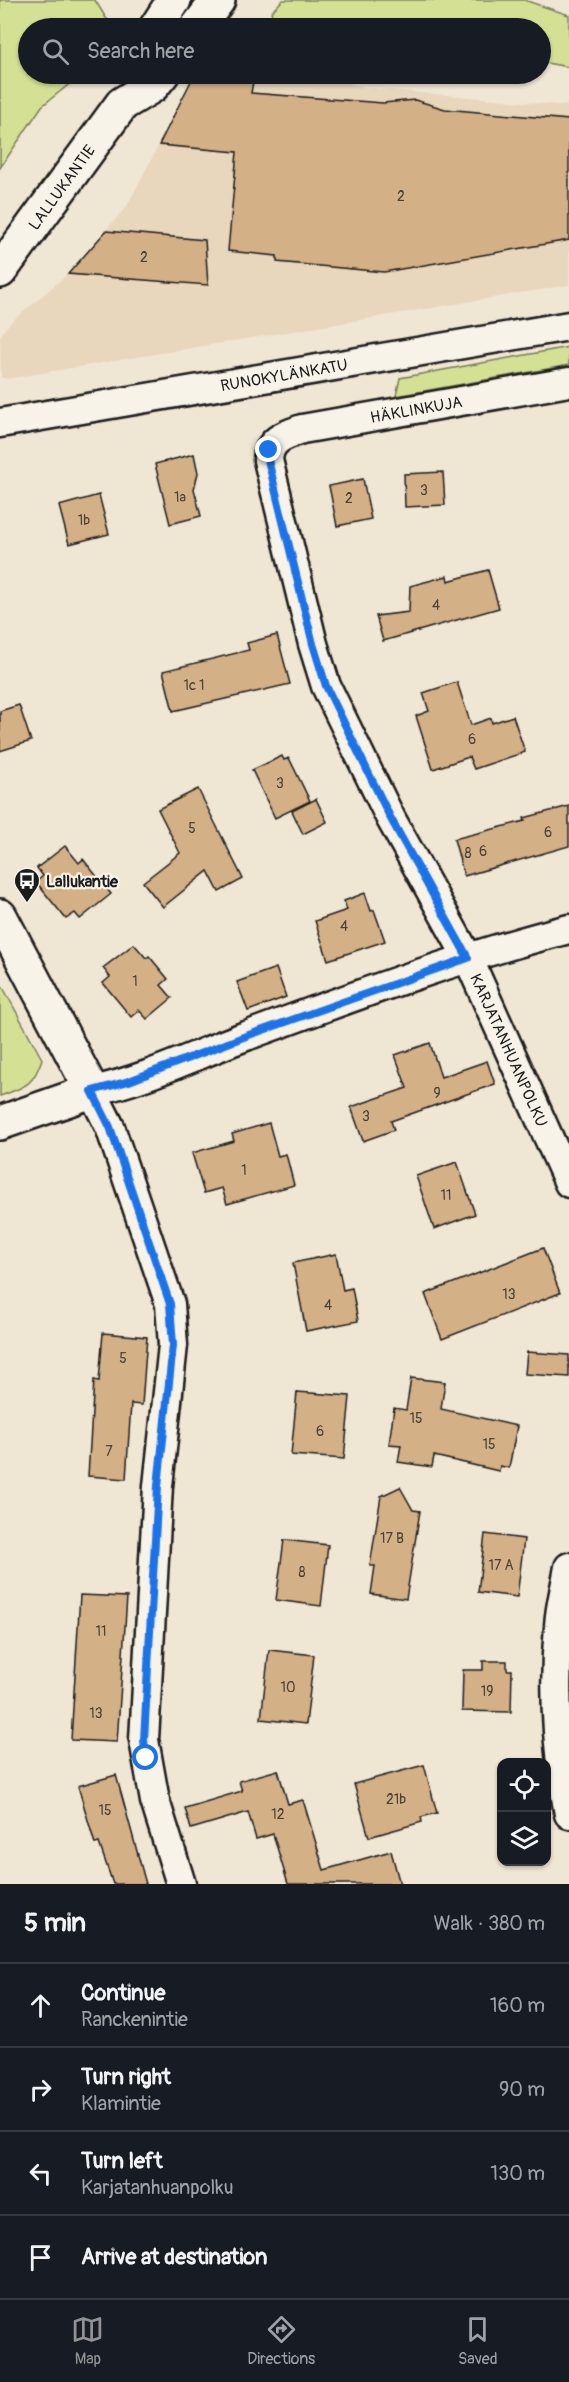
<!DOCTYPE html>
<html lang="en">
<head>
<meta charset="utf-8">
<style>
	body { margin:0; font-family:Pangolin,sans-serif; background:#20242c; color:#f1f3f6 }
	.controls { position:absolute; right:18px; bottom:18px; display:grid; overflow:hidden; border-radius:12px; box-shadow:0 2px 4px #0004 }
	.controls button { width:54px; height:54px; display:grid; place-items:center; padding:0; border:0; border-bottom:2px solid #363941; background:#171b24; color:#f1f3f6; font:30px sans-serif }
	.stop { position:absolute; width:18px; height:18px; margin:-14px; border:4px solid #1a73e8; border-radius:50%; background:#fff }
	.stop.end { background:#1a73e8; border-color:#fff; box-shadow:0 2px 6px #0008 }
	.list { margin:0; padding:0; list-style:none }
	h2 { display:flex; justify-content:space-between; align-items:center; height:78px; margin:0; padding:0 24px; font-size:26px }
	h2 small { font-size:20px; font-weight:400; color:#9ea1a6 }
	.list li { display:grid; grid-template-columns:39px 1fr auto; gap:18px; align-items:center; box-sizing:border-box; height:84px; padding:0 24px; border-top:2px solid #363941 }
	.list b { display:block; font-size:22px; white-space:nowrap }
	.list p { margin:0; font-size:20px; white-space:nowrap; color:#9ea1a6 }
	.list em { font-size:20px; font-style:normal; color:#9ea1a6 }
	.icon { flex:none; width:33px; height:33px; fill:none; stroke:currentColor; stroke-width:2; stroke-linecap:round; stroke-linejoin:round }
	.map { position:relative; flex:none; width:569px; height:1884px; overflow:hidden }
	.search { position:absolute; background:#171b24; box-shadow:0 2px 4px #0004; left:18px; right:18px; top:18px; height:66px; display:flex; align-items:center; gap:15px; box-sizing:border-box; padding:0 21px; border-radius:33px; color:#9ea1a6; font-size:22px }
	.sheet { height:414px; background:#171b24 }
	nav { display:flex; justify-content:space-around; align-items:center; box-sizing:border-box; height:84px; border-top:2px solid #363941; background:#171b24; font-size:16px; color:#9ea1a6 }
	nav a { display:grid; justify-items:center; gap:3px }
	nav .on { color:#919294 }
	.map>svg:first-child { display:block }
	.built { fill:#e8d6bd }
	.green { fill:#d4e195; stroke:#787e58; stroke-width:1.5 }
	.building { fill:#d4b086; stroke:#1c1c1c; stroke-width:1.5 }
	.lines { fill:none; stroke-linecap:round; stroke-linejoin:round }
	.minor-casing { stroke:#1c1c1c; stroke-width:33 }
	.tertiary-casing { stroke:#1c1c1c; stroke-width:38 }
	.minor { stroke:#f7f3e8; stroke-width:28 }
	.tertiary { stroke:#f7f3e8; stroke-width:33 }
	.route { stroke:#1a73e8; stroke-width:8 }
	.labels { text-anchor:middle; stroke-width:4.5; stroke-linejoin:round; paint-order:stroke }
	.number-label { font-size:14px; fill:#4a4136 }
	.street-label { font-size:16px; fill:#1c1c1c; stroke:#f7f3e8 }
	.poi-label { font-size:16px; font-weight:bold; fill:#1c1c1c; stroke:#f7f3e8; text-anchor:start }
</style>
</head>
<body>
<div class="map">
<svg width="569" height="1884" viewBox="0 0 569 1884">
	<rect width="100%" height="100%" fill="#f0e6d4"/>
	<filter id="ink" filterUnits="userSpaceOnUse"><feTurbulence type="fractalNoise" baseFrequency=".0167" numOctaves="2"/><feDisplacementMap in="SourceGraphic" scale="12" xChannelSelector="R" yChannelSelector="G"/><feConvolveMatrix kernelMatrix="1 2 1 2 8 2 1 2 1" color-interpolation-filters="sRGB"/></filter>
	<g filter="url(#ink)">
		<!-- built -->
		<polygon class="built" points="196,74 317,74 367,88 569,106 569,285 6,379 1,377 0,336 9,324 68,274 127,206"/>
		<!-- green -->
		<g class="green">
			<polygon points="0,0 95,0 106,18 114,26 113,28 28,28 28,74 82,74 42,106 0,168"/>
			<polygon points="283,0 524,0 569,15 569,67 541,62 540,28 331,28 275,22 271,12"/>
			<polygon points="569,347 569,365 396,396 400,378"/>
			<path d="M0 982 42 1059C33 1086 25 1087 0 1096Z"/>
		</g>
		<!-- building -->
		<g class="building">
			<polygon points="194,75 253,82 251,93 383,103 415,100 445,109 569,120 569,240 384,272 277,262 277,256 228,251 237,152 159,145"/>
			<polygon points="106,231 205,240 208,285 68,274"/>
			<polygon points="194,454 198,473 194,489 201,516 170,524 155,464"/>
			<polygon points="443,472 445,505 405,507 404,474"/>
			<polygon points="363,479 371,519 337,526 329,486"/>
			<polygon points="99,495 109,534 69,544 59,506"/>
			<polygon points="488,570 499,608 383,641 376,616 409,612 410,586 447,576 448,581"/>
			<polygon points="277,635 290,684 173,711 163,671 249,650 247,643"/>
			<polygon points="457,682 471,725 491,718 492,723 513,716 525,752 474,769 469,757 433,769 416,716 429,711 423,693"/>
			<polygon points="19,705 31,741 0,751 0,711"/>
			<polygon points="282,756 284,760 289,758 310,801 275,818 252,770"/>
			<polygon points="198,789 243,879 219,892 208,871 163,907 143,882 180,853 158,809"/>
			<polygon points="316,799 327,822 303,834 292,811"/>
			<polygon points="569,806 569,846 464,876 454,839 525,821 524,818"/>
			<polygon points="65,846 79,863 83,859 111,894 80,919 75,913 66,919 36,882 43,876 37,868"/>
			<polygon points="365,893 371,911 374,910 385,941 328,960 315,921 347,910 344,901"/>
			<polygon points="134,944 146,958 149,956 168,979 161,985 172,998 147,1019 139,1010 131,1017 103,983 110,977 103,968"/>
			<polygon points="276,968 286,997 248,1011 237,982"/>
			<polygon points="430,1043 441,1077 487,1061 495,1084 391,1121 394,1130 363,1141 351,1107 407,1088 395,1055"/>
			<polygon points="269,1123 278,1156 286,1154 294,1185 227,1204 222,1188 204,1193 192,1153 234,1141 232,1134"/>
			<polygon points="457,1162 475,1214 434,1229 416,1176"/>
			<polygon points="543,1248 560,1293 442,1339 425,1294"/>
			<polygon points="336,1254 343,1290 352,1288 358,1321 306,1331 293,1263"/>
			<polygon points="103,1333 147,1337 142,1405 131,1404 126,1479 88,1476 94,1380 99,1381"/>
			<polygon points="527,1352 569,1355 569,1377 525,1374"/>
			<polygon points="411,1378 445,1382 441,1409 517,1426 509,1468 500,1466 499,1471 434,1456 432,1467 398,1462 401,1445 389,1444 394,1408 406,1410"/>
			<polygon points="297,1392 350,1396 344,1459 291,1455"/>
			<polygon points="400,1487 413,1510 420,1511 406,1599 371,1594 375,1566 370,1566 381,1496"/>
			<polygon points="485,1534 524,1539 517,1597 478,1592"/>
			<polygon points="284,1540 328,1545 321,1606 276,1600"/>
			<polygon points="80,1595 127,1597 117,1742 71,1740"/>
			<polygon points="269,1650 314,1655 306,1724 261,1719"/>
			<polygon points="483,1661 507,1661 507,1670 512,1670 511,1712 462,1711 463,1670 483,1670"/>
			<polygon points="424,1765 437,1813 421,1817 422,1822 369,1837 354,1784"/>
			<polygon points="278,1770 288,1804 303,1800 324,1870 391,1851 400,1884 288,1884 273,1834 256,1839 248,1812 191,1829 185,1808 242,1791 239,1781"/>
			<polygon points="116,1775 146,1884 113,1884 99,1843 95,1844 78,1786"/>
		</g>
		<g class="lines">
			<defs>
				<g id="minor">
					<path id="s1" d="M569 382 302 429C285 435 269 439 268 460L313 644 326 686 391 819 468 958 569 1183"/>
					<path id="s2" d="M0 423 569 326"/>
					<path d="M569 1567C566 1586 560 1606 559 1626 553 1689 557 1752 569 1814"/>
					<path d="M181 1884 155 1801 144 1740 158 1486 173 1345 170 1304 110 1127 92 1091C145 1080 195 1055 246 1036 352 997 459 957 569 929"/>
				</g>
				<g id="tertiary">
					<polyline points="156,28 174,0"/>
					<polyline points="197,28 218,0"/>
					<path id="s3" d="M0 271 122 104 152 86 162 74"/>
					<polyline points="0,916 92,1091 0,1123"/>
				</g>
			</defs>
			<!-- minor casing -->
			<use href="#minor" class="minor-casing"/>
			<!-- tertiary casing -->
			<use href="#tertiary" class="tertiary-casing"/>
			<!-- minor -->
			<use href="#minor" class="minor"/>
			<!-- tertiary -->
			<use href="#tertiary" class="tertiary"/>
		</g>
	</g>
	<g class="lines" filter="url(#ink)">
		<!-- route -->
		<polyline class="route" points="146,1758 144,1740 158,1486 173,1345 170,1304 110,1127 92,1091 129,1081 246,1036 468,958 391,819 326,686 313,644 268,460 269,450"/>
	</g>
	<!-- icons -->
	<defs>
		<symbol id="bus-pin" viewBox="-11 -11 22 30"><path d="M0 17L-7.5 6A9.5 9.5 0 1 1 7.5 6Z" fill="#1c1c1c" stroke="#f7f3e8"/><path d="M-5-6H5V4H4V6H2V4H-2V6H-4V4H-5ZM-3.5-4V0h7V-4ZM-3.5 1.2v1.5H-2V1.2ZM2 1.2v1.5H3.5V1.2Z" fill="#fff"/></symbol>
	</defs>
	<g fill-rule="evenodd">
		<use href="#bus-pin" x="12" y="866" width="30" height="40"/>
	</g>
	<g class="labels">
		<!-- number labels -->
		<g class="number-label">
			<text x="401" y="201">2</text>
			<text x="144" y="262">2</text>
			<text x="424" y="495">3</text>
			<text x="180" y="502">1a</text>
			<text x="349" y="503">2</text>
			<text x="84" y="525">1b</text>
			<text x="436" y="610">4</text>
			<text x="194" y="690">1c 1</text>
			<text x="472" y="744">6</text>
			<text x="280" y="788">3</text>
			<text x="192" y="833">5</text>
			<text x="548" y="837">6</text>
			<text x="483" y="856">6</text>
			<text x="468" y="858">8</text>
			<text x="344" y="931">4</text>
			<text x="135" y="986">1</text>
			<text x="437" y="1098">9</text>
			<text x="366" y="1121">3</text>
			<text x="244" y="1175">1</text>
			<text x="446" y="1200">11</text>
			<text x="509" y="1299">13</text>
			<text x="328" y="1310">4</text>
			<text x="123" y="1363">5</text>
			<text x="416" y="1423">15</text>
			<text x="320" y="1436">6</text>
			<text x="489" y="1449">15</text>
			<text x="109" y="1456">7</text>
			<text x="392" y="1543">17 B</text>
			<text x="501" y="1570">17 A</text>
			<text x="302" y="1577">8</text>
			<text x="101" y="1636">11</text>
			<text x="288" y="1692">10</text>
			<text x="487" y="1696">19</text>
			<text x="96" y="1718">13</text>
			<text x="396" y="1804">21b</text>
			<text x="105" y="1815">15</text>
			<text x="278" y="1819">12</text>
		</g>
		<!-- street labels -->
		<g class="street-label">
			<text dy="6" stroke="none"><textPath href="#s3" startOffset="104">LALLUKANTIE</textPath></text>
			<text dy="6" stroke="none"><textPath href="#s2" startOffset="288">RUNOKYLÄNKATU</textPath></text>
			<text transform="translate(416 409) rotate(-10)" y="6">HÄKLINKUJA</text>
			<text dy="6" stroke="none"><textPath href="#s1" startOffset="962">KARJATANHUANPOLKU</textPath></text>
		</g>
		<!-- poi labels -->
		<g class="poi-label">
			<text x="46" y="887">Lallukantie</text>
		</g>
	</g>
</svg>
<div class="controls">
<button><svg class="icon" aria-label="locate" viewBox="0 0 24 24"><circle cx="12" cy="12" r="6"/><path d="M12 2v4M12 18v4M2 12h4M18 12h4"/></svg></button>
<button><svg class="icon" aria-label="layers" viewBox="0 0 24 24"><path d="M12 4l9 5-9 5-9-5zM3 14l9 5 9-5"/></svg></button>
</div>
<div class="stop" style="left:146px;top:1758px"></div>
<div class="stop end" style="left:269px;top:450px"></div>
<div class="search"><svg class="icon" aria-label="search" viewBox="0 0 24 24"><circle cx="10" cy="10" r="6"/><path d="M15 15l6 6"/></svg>Search here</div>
</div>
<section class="sheet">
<h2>5 min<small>Walk · 380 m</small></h2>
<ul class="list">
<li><svg class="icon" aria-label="ahead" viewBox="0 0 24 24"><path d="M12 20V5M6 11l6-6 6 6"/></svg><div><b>Continue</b><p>Ranckenintie</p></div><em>160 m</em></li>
<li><svg class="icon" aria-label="right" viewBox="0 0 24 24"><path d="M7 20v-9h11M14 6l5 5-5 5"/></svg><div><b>Turn right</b><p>Klamintie</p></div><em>90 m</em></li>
<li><svg class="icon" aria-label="left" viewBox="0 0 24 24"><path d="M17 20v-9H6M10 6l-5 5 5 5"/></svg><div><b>Turn left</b><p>Karjatanhuanpolku</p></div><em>130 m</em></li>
<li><svg class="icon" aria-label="arrive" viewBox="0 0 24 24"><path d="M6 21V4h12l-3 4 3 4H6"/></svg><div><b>Arrive at destination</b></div></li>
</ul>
</section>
<nav>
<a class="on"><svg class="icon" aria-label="map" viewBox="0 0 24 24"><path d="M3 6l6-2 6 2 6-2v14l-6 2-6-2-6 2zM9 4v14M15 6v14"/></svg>Map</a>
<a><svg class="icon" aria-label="directions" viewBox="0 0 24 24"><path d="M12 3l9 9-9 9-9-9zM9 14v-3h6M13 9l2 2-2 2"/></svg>Directions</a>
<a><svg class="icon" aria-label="saved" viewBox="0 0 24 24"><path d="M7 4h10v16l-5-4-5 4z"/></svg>Saved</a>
</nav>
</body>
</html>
